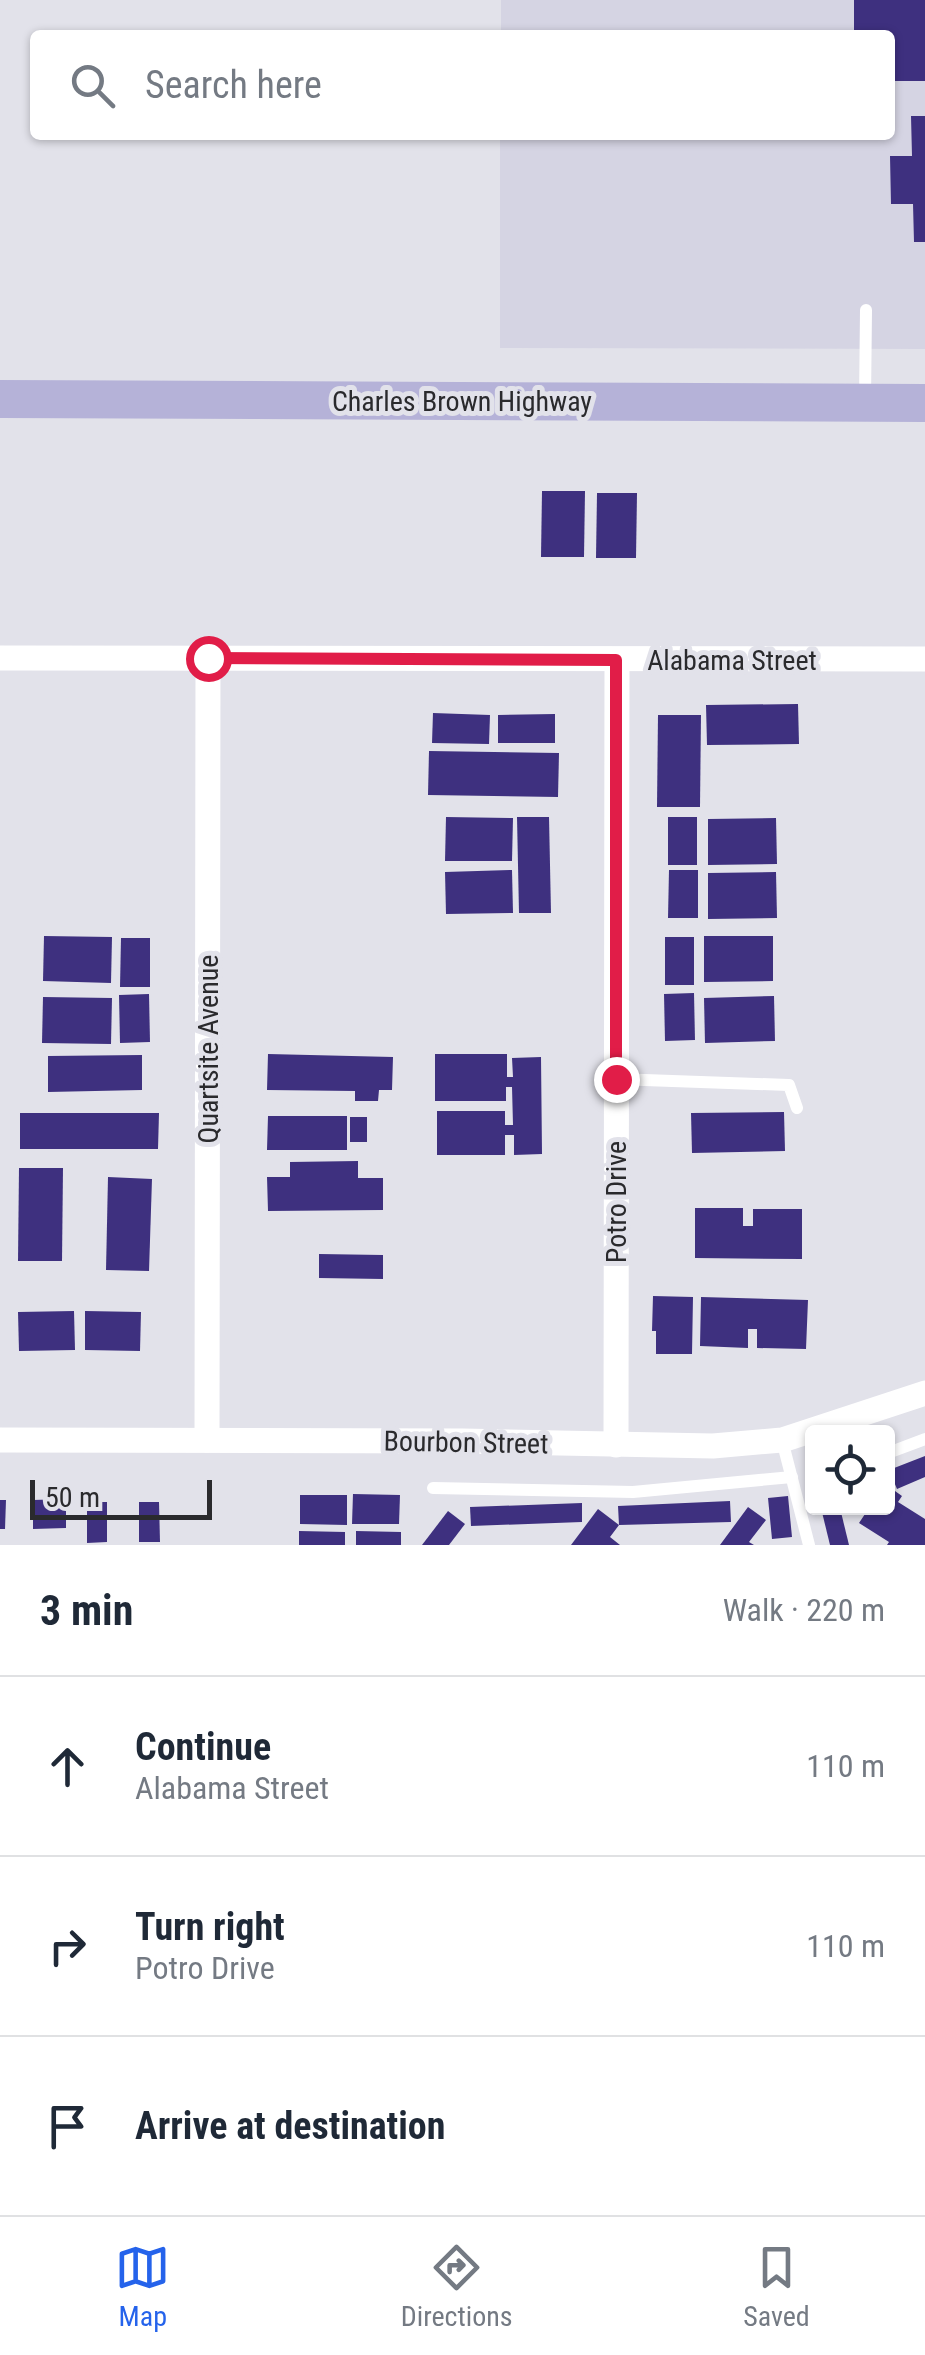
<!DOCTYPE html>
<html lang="en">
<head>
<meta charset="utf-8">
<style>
	body { margin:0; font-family:"Roboto Condensed",sans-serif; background:#f6f6f7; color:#1f2937 }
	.controls { position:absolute; right:30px; bottom:30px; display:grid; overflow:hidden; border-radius:10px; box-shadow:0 2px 8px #0004 }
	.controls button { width:90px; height:90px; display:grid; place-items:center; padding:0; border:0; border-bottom:2px solid #e0e1e3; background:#fff; color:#1f2937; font:50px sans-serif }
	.scale { position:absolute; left:30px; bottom:25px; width:182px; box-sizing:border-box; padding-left:10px; border:5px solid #2a2a2d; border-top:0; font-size:28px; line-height:35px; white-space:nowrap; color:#2a2a2d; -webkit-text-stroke:8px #e2e2ea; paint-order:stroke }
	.stop { position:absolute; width:30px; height:30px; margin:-22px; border:8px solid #e11d48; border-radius:50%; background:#fff }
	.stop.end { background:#e11d48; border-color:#fff; box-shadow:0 2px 10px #0008 }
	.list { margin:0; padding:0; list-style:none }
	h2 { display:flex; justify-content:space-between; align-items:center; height:130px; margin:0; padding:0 40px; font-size:42px }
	h2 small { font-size:32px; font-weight:400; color:#747a83 }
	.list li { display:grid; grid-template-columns:65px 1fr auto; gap:30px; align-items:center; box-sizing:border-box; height:180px; padding:0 40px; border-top:2px solid #e0e1e3 }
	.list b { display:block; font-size:38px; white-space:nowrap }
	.list p { margin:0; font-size:32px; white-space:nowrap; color:#747a83 }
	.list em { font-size:32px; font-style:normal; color:#747a83 }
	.icon { flex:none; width:55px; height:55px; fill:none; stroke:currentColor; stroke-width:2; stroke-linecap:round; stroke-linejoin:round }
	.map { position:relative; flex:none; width:925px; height:1545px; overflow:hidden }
	.search { position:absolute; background:#fff; box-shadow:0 2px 8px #0004; left:30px; right:30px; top:30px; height:110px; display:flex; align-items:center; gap:25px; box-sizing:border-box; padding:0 35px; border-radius:10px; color:#747a83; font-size:38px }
	.sheet { height:670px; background:#fff }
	nav { display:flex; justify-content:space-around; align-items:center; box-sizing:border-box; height:140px; border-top:2px solid #e0e1e3; background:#fff; font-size:28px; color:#747a83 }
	nav a { display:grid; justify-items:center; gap:5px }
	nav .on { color:#2563eb }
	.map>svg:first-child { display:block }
	.built { fill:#d5d4e3 }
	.building { fill:#3e307f }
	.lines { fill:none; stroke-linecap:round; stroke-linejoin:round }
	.service { stroke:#fff; stroke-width:12 }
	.minor { stroke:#fff; stroke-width:25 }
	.primary { stroke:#b5b2d8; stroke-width:38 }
	.route { stroke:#e11d48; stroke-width:12 }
	.labels { text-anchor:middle; stroke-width:10; stroke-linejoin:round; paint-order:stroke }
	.street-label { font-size:28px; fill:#2a2a2d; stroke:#e2e2ea }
</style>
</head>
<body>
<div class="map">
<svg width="925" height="1545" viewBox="0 0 925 1545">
	<rect width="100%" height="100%" fill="#e2e2ea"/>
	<!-- built -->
	<polygon class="built" points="501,0 925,0 925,349 500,348 500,135 890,135 890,35 501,35"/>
	<!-- building -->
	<g class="building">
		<polygon points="854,0 925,0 925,81 890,81 890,35 854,35"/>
		<polygon points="911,116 925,116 925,242 914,242 913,204 891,204 890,156 912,156"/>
		<polygon points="542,491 585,491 584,557 541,557"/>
		<polygon points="597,493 637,493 636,558 596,558"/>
		<polygon points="798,704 799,744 707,745 706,705"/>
		<polygon points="433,713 490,715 489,744 432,743"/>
		<polygon points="555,714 555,743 498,743 498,715"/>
		<polygon points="658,715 701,715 700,807 657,807"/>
		<polygon points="429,751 559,753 558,797 428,795"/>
		<polygon points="446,817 513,818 512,861 445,861"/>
		<polygon points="517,817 549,817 551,913 519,913"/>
		<rect x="668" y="817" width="29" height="48"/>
		<polygon points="776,818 777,864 708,865 708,819"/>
		<polygon points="512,870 513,913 446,914 445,872"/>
		<polygon points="669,870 698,870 698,918 668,918"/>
		<polygon points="776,872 777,918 708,919 708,873"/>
		<polygon points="44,936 112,937 111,983 43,981"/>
		<polygon points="704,936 773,936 773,981 704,982"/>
		<rect x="665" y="937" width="29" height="48"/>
		<polygon points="121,938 150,938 150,987 120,987"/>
		<polygon points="694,993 695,1040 665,1041 664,994"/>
		<polygon points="149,994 150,1042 120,1043 119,995"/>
		<polygon points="774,996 775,1041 705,1043 704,998"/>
		<polygon points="43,997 112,998 111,1044 42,1043"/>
		<polygon points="268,1054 393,1057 392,1090 379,1090 378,1101 355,1101 355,1091 267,1090"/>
		<polygon points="435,1054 507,1054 507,1077 513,1077 512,1058 541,1057 542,1154 514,1155 514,1135 505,1135 505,1155 437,1155 437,1111 505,1111 505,1125 513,1125 512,1087 506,1087 506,1101 435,1101"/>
		<polygon points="142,1055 142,1090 48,1092 48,1056"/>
		<polygon points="784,1112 785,1151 692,1153 691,1113"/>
		<polygon points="20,1113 159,1113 158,1149 20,1149"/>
		<polygon points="268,1116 347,1116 347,1150 267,1150"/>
		<rect x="350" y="1117" width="17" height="25"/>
		<polygon points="358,1161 358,1178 383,1178 383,1210 268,1211 267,1177 290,1177 290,1162"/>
		<polygon points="19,1168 63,1168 62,1261 18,1261"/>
		<polygon points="108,1177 152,1179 149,1271 106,1270"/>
		<polygon points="695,1208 743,1208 743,1226 753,1226 753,1209 802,1209 802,1259 695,1258"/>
		<polygon points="319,1254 383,1255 383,1279 319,1278"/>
		<polygon points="653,1296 693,1297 692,1354 656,1354 656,1331 652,1331"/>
		<polygon points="701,1297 808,1300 806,1349 757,1348 757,1329 748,1329 748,1348 700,1346"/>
		<polygon points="74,1311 75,1350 19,1351 18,1312"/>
		<polygon points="85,1311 141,1312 140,1351 85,1350"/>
		<polygon points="925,1456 925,1477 897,1489 889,1470"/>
		<polygon points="888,1486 902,1496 898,1502 925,1519 925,1545 887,1545 889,1542 859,1523 869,1508 888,1508"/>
		<polygon points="353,1494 400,1495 399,1524 352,1524"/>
		<polygon points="300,1495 347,1495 347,1525 300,1524"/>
		<polygon points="788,1496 792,1537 772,1539 768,1498"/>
		<polygon points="66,1499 66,1528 33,1529 33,1500"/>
		<polygon points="0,1500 6,1500 5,1529 0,1529"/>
		<polygon points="730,1501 731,1522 619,1525 610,1537 620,1545 571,1545 598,1509 619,1525 618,1506"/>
		<polygon points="87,1502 107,1502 107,1542 87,1543"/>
		<polygon points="139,1502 159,1502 160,1542 139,1542"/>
		<polygon points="582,1503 582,1522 471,1526 470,1507"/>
		<polygon points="748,1507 766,1520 749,1542 754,1545 720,1545"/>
		<polygon points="821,1508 840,1508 849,1545 830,1545"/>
		<polygon points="448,1511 465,1524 449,1545 422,1545"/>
		<polygon points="299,1531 345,1532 345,1545 299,1545"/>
		<polygon points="356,1531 401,1532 401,1545 356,1545"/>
	</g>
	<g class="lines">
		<!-- service -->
		<g class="service">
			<polyline points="865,401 866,310"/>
			<polyline points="616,1079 789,1085 797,1108"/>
			<polyline points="782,1440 809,1545"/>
			<polyline points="888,1453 925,1439"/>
			<polyline points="433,1488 633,1492 792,1477"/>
		</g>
		<!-- minor -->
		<g class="minor">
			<polyline points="0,658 925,659"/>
			<polyline points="0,1440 463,1441 713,1446 782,1440 925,1393"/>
			<polyline points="207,1440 208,658"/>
			<polyline points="616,1445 617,660"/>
		</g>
		<!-- primary -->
		<polyline class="primary" points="0,399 925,403"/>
	</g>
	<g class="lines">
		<!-- route -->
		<polyline class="route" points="208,658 616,660 616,1079"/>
	</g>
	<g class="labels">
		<!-- street labels -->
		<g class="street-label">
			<text x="462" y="411">Charles Brown Highway</text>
			<text x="732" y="670">Alabama Street</text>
			<text transform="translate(208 1049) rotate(-90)" y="10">Quartsite Avenue</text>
			<text transform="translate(616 1202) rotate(-90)" y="10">Potro Drive</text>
			<text transform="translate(466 1442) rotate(1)" y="10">Bourbon Street</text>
		</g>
	</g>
</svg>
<div class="controls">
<button><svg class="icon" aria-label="locate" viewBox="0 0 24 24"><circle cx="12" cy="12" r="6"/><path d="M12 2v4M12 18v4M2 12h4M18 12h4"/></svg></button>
</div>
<div class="scale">50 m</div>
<div class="stop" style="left:208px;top:658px"></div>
<div class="stop end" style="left:616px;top:1079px"></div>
<div class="search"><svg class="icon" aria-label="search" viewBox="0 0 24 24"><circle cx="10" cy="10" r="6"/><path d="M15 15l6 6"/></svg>Search here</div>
</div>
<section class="sheet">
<h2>3 min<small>Walk · 220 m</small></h2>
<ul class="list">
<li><svg class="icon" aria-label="ahead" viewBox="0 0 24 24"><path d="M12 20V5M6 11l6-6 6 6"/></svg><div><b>Continue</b><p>Alabama Street</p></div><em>110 m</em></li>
<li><svg class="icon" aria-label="right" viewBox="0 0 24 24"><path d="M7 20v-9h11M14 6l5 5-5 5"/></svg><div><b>Turn right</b><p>Potro Drive</p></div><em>110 m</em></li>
<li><svg class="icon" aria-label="arrive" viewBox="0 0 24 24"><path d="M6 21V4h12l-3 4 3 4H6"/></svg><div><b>Arrive at destination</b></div></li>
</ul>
</section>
<nav>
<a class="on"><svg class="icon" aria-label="map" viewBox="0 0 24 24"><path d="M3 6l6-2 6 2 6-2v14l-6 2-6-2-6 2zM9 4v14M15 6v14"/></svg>Map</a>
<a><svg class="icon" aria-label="directions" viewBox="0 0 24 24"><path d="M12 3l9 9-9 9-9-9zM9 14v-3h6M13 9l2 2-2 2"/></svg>Directions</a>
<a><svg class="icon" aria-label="saved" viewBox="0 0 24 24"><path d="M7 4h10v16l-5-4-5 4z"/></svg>Saved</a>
</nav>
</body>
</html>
